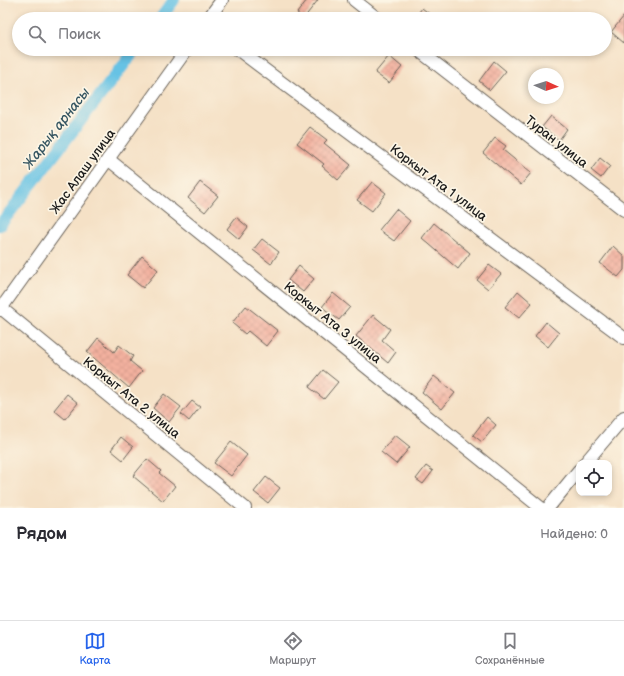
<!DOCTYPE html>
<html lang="ru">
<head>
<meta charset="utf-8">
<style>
	body { margin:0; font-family:"Balsamiq Sans",sans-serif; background:#f2f2f3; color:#2b2b33 }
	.controls { position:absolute; right:12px; bottom:12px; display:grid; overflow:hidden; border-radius:8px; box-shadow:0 2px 6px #0003 }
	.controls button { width:36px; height:36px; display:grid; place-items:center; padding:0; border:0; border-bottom:1px solid #e1e1e2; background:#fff; color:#2b2b33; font:20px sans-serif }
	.compass { position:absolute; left:528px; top:68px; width:36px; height:36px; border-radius:50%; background:#fff; box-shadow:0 2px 6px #0003; rotate:93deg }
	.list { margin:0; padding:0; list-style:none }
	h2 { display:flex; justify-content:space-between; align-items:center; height:52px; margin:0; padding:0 16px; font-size:17px }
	h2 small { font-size:13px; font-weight:400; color:#7c7c81 }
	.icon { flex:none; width:22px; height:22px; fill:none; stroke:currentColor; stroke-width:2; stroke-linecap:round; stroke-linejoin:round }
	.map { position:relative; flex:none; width:624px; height:508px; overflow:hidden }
	.search { position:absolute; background:#fff; box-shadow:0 2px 6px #0003; left:12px; right:12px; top:12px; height:44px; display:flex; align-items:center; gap:10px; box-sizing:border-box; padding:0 14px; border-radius:22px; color:#7c7c81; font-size:15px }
	.sheet { height:112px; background:#fff }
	nav { display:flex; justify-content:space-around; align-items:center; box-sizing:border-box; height:56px; border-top:1px solid #e1e1e2; background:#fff; font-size:11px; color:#7c7c81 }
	nav a { display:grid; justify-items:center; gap:2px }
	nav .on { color:#2563eb }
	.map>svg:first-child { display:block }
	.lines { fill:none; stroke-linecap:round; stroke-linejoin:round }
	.canal { stroke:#66c2e4; stroke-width:12 }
	.building { fill:url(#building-cross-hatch) }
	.minor-casing { stroke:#686158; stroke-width:14 }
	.minor { stroke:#fff; stroke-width:12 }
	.labels { text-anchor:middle; stroke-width:3.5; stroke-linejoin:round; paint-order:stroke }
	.street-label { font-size:13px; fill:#1c1c1c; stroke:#fcf5e5 }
	.water-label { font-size:14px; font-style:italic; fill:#365662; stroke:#fcf5e5 }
</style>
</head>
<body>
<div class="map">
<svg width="624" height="508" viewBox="0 0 624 508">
	<defs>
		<pattern id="building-cross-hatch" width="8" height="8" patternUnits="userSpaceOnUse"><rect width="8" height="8" fill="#f3b19f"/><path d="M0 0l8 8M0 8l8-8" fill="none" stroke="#d09888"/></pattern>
	</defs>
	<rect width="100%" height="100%" fill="#fcf5e5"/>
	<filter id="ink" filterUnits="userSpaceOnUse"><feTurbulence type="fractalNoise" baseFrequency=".025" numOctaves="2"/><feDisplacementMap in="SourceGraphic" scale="8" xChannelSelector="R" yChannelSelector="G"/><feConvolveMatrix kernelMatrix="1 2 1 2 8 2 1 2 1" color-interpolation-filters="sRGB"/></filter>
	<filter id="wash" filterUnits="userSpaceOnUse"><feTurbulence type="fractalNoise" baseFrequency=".012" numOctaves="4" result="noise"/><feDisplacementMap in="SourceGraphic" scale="16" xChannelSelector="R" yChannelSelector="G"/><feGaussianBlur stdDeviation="0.9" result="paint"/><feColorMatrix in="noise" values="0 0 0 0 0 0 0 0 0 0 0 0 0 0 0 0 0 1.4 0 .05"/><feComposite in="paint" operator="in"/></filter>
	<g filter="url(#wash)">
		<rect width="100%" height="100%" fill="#f5e1c6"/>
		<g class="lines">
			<!-- canal -->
			<g class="canal">
				<polyline points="160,19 174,0"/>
				<polyline points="0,225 136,49"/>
			</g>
		</g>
		<g id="blocks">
			<!-- building -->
			<g class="building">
				<polygon points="307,0 318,0 304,18 297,13"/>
				<polygon points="422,8 436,19 414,19"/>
				<polygon points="624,16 624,43 611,32"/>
				<polygon points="389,56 402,67 389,83 375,73"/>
				<polygon points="494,61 506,71 490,90 479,81"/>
				<polygon points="551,116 567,129 559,140 542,127"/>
				<polygon points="310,127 327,140 324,143 351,165 338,180 322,166 324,164 297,143"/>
				<polygon points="495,138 506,146 503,150 531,173 521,185 483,153"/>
				<polygon points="600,158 610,166 601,178 591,170"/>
				<polygon points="200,182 218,196 205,212 188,198"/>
				<polygon points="372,182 386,193 372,211 357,200"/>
				<polygon points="396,209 410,221 394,241 379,230"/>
				<polygon points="236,217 248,227 239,239 227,229"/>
				<polygon points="434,223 470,253 458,269 422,238"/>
				<polygon points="262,239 279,252 271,264 253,250"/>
				<polygon points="613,246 624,256 624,270 618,277 600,263"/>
				<polygon points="142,256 158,270 143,288 127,275"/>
				<polygon points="489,265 501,274 488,289 477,280"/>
				<polygon points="299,266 314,279 303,292 288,280"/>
				<polygon points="518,291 532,303 519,318 505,307"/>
				<polygon points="333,293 350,307 339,320 322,307"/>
				<polygon points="246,306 278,331 266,346 248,331 245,334 232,323"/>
				<polygon points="373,315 390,329 382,340 396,352 388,363 356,336"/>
				<polygon points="546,322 559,333 548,347 535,336"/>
				<polygon points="98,338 114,352 119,345 133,356 130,361 142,371 129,388 87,352"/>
				<polygon points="323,370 338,382 324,399 309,387"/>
				<polygon points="434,376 455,393 442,409 422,392"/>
				<polygon points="67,394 78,403 65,419 54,410"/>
				<polygon points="164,394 181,407 169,422 153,408"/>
				<polygon points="192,401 200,407 189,421 181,414"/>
				<polygon points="487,417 496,425 482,442 473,435"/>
				<polygon points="395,435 410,447 396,464 381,452"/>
				<polygon points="121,437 133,447 123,460 111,450"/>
				<polygon points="231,442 247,455 231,476 214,463"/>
				<polygon points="147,459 161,471 159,473 175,486 163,501 133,476"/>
				<polygon points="426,466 433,471 423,484 416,479"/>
				<polygon points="266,477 280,488 268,503 254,492"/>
			</g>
		</g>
	</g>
	<g filter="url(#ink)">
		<use href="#blocks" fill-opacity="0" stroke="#686158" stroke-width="1"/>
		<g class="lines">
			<defs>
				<g id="minor">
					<polyline points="354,0 378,19"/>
					<polyline points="208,19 222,0"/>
					<polyline points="237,49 624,338"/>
					<polyline points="417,49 624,210"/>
					<polyline points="108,159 541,508"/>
					<polyline points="1,308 245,508"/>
					<polyline points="0,310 187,49"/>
					<polyline points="585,463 624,417"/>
					<polyline points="548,508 579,470"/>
				</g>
			</defs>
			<!-- minor casing -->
			<use href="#minor" class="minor-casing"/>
			<!-- minor -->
			<use href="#minor" class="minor"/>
		</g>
	</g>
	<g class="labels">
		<!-- street labels -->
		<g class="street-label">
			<text transform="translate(557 141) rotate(38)" y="5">Туран улица</text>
			<text transform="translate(82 171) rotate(-54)" y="5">Жас Алаш улица</text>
			<text transform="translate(439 182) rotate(37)" y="5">Коркыт Ата 1 улица</text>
			<text transform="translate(333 322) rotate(39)" y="5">Коркыт Ата 3 улица</text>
			<text transform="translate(132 397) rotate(39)" y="5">Коркыт Ата 2 улица</text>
		</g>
		<!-- water labels -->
		<g class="water-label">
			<text transform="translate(56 128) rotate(-52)" y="5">Жарық арнасы</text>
		</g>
	</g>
</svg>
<div class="controls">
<button><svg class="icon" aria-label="locate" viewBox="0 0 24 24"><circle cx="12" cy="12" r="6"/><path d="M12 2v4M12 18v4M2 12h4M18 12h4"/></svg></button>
</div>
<svg class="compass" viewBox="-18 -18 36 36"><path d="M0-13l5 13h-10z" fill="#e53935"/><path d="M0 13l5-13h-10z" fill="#7c7c81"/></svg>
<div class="search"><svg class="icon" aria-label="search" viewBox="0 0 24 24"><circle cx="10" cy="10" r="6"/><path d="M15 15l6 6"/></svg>Поиск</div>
</div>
<section class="sheet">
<h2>Рядом<small>Найдено: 0</small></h2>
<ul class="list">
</ul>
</section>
<nav>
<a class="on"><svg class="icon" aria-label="map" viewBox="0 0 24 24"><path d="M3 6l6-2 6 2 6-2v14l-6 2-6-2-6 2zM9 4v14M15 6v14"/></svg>Карта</a>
<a><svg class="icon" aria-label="directions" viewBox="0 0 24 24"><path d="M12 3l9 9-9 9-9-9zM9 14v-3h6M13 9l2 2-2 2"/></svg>Маршрут</a>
<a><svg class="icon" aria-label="saved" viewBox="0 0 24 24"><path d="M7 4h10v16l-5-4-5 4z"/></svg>Сохранённые</a>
</nav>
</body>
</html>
